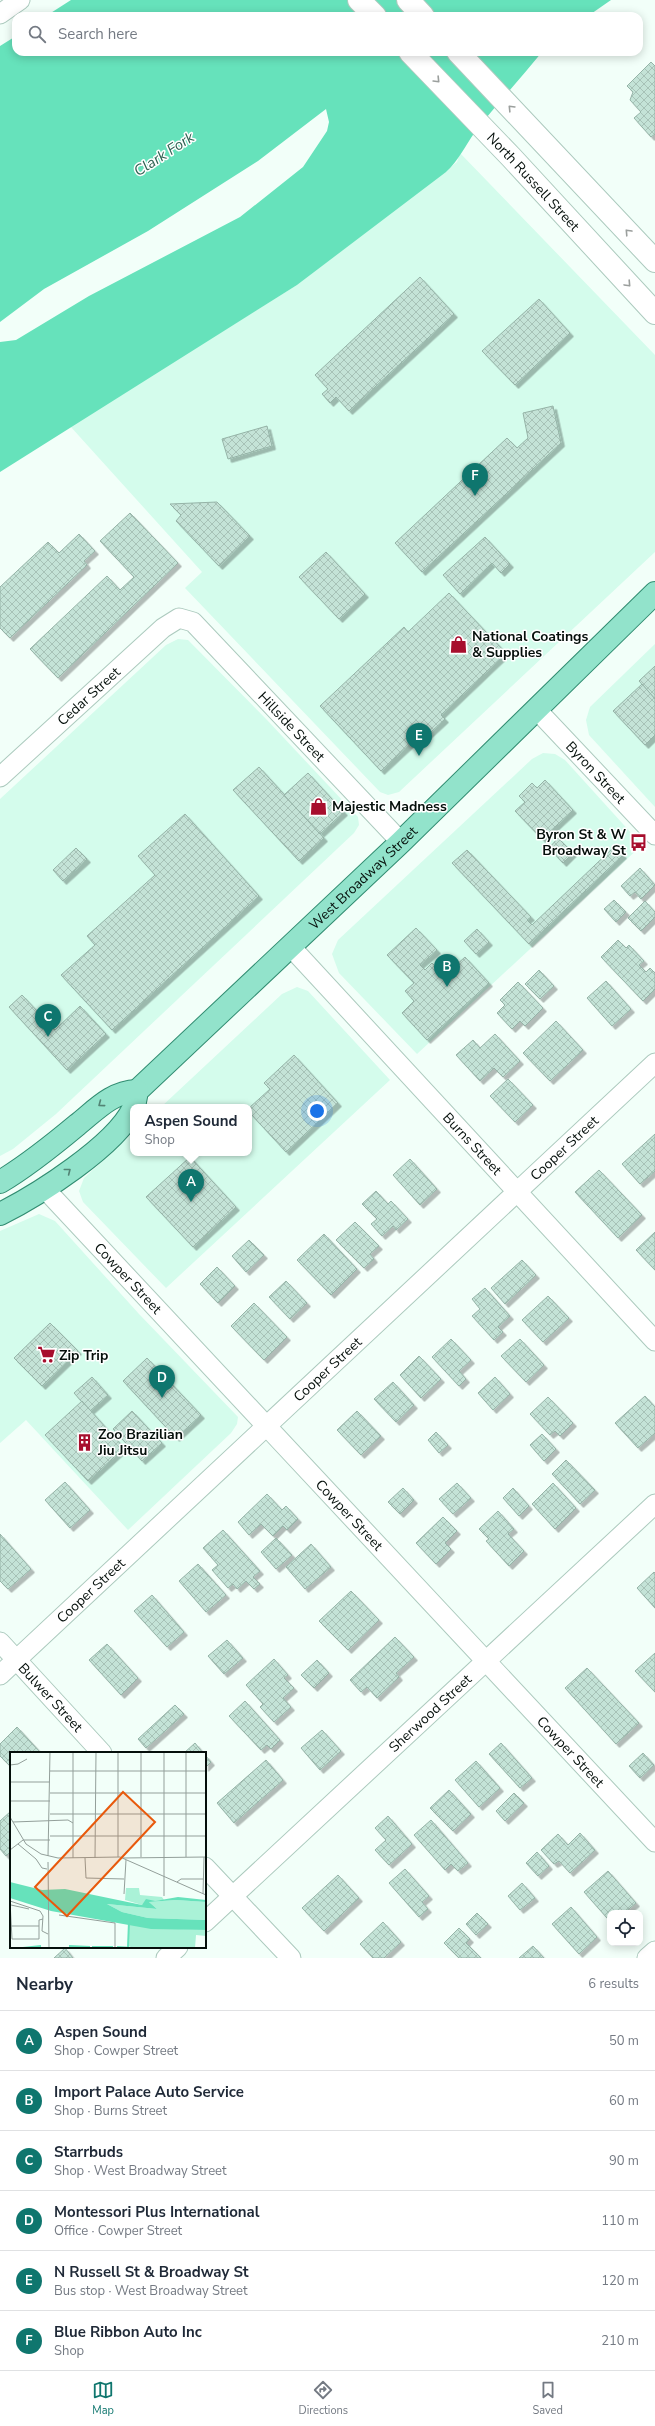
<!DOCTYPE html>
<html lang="en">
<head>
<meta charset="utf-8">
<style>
	body { margin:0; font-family:"Nunito Sans",sans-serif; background:#f6f6f7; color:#1f2937 }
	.controls { position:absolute; right:12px; bottom:12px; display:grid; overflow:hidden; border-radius:8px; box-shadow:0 2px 10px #0003 }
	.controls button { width:36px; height:36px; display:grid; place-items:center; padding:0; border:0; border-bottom:1px solid #e0e1e3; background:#fff; color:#1f2937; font:20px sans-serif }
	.you { position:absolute; left:317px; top:1111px; width:14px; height:14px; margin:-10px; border:3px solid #fff; border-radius:50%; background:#1a73e8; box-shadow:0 0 0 6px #1a73e833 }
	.badge { display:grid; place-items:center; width:26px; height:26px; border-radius:50%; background:#0f766e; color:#fff; font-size:13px; font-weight:700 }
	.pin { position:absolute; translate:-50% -33px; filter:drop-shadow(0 1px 2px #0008) }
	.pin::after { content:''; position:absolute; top:21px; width:14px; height:12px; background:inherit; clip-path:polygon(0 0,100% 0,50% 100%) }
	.popup { position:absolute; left:130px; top:1104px; width:122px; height:52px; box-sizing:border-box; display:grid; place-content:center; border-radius:8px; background:#fff; filter:drop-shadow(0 1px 3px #0005); font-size:13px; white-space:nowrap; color:#747a83 }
	.popup b { font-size:15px; color:#1f2937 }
	.popup::after { content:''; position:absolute; left:50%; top:100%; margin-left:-8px; border:8px solid transparent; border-top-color:#fff }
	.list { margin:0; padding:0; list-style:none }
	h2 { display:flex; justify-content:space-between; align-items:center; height:52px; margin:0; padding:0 16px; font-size:17px }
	h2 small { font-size:13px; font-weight:400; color:#747a83 }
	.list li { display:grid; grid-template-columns:26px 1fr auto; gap:12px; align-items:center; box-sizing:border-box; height:60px; padding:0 16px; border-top:1px solid #e0e1e3 }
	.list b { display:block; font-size:15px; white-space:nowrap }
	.list p { margin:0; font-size:13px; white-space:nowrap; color:#747a83 }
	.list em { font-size:13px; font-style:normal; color:#747a83 }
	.icon { flex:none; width:22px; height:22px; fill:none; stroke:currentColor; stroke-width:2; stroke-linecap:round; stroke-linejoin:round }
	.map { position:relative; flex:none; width:655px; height:1958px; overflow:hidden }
	.search { position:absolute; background:#fff; box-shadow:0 2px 10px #0003; left:12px; right:12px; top:12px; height:44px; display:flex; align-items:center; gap:10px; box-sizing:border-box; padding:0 14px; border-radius:12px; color:#747a83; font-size:15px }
	.sheet { height:412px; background:#fff }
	nav { display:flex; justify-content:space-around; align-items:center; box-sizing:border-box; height:56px; border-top:1px solid #e0e1e3; background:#fff; font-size:11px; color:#747a83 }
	nav a { display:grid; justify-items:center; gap:2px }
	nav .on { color:#0f766e }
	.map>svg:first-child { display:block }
	.built { fill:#d4fcec }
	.water { fill:#66e2bb }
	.building { fill:url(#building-cross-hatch); stroke:#95b3a7; filter:url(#shadow) }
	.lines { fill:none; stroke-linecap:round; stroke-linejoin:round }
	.minor-casing { stroke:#accabe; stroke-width:21 }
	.secondary-casing { stroke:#accabe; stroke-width:24 }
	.primary-casing { stroke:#318c71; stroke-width:24 }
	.minor { stroke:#fff; stroke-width:19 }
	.secondary { stroke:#fff; stroke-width:22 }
	.primary { stroke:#92e3cb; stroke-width:22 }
	.oneway { stroke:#9b9f9d }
	.oneway2 { stroke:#538475 }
	.labels { text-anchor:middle; stroke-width:3; stroke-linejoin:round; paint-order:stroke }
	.street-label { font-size:14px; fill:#050f0b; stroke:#fff }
	.poi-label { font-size:14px; font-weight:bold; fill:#050f0b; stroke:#fff; text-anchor:start }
	.water-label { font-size:15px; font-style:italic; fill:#2f6252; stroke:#fff }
	.inset-river { fill:none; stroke:#66e2bb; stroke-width:2 }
	.inset-road { fill:none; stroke:#939f9a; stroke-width:1 }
	.view { fill:#e8590c; fill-opacity:0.15; stroke:#e8590c; stroke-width:2 }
	.inset-edge { fill:none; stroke:#050f0b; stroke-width:2 }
</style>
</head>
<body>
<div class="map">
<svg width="655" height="1958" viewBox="0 0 655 1958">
	<defs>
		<pattern id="building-cross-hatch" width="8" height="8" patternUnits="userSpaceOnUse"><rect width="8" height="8" fill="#c4e3d7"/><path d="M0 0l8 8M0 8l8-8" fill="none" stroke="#a7c2b7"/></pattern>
		<filter id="shadow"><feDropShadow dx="3.5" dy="3.5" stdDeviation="0" flood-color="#0004"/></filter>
	</defs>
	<rect width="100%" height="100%" fill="#f2fff9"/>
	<!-- built -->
	<g class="built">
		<polygon points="460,153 655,355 655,552 399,792 388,795 380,792 185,588 202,572 70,426 297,285 457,162"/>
		<polygon points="178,639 188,640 268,721 358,817 359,825 354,833 56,1114 13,1149 0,1156 0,799 166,645"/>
		<polygon points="655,644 655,807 589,735 586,720 590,707"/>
		<polygon points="543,753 555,754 565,760 642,845 417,1054 339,973 332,954 338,940 532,759"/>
		<polygon points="297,987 308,991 390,1080 166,1288 83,1202 79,1191 84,1178 133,1133 133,1153 249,1153 249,1107 161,1107 282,994"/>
		<polygon points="39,1214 55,1221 139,1314 238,1417 237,1424 231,1433 128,1530 26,1420 0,1443 0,1231"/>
	</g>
	<!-- water -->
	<g class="water">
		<polygon points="71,0 611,0 588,16 46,16"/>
		<path d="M16 36V52H542C520 79 496 105 475 132 465 146 459 160 446 172L297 285 0 472V342L16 340 89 296 240 217 303 167 327 131 329 122 326 109 258 161 148 231 44 289 0 322V46Z"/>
	</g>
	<!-- building -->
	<g class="building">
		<polygon points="651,62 655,66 655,134 651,137 634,118 641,112 630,100 633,92 627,86"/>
		<polygon points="420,277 454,314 349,411 336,397 330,403 322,394 328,389 315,375"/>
		<polygon points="539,299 570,333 515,385 482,351"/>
		<polygon points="553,406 561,443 422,572 395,543 507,438 517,448 528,438 523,413"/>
		<polygon points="267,426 272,446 228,459 222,439"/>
		<polygon points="217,502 250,536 219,566 176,521 181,515 170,504"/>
		<polygon points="130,513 178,563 58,678 30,649 107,576 120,590 134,577 100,541"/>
		<polygon points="79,534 95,551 84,561 87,565 10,638 0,628 0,587 48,542 59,553"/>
		<polygon points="485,537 510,564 501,573 492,563 460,594 443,575"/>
		<polygon points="326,552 365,594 339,619 299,577"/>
		<polygon points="449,593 506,653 441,715 445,719 416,746 412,742 381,771 320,706 404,627 408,632"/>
		<polygon points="655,666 655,699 639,681"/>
		<polygon points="642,684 655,699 655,735 645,745 613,711"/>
		<polygon points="259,767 324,838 299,861 233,790"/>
		<polygon points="308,773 344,812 320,834 284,795"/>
		<polygon points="545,780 573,810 542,839 515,811 525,802 519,796 532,783 537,788"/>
		<polygon points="185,814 259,896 112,1030 61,975 95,945 87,936 155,875 138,856"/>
		<polygon points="558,838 573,853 563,863 549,848"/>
		<polygon points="615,846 623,855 529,944 452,863 467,850 531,917 527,920 532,925"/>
		<polygon points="76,848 87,859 63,881 53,870"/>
		<polygon points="640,868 655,885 641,899 635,892 630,896 621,886"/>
		<polygon points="614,900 626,912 616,922 604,909"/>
		<polygon points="645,901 655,912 655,917 641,931 628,918"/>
		<polygon points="416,928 437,950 420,965 425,970 432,963 444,976 465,957 489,983 427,1040 402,1013 414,1001 405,991 414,983 387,955"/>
		<polygon points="477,929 489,942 476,954 464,941"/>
		<polygon points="618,940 626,948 629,945 644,961 639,965 646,972 650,968 655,973 655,989 643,1001 601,957"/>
		<polygon points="539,970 554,986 540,999 525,984"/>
		<polygon points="606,981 631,1009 612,1026 587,998"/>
		<polygon points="518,982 543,1008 525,1026 520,1021 512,1029 497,1013 505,1005 500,1000"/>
		<polygon points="22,995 55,1030 80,1006 106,1034 67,1070 9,1007"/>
		<polygon points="556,1021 583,1050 550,1081 523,1053"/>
		<polygon points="495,1034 520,1061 503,1077 494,1068 480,1081 456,1055 473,1040 480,1048"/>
		<polygon points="294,1055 338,1103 286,1152 249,1112 249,1108 270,1089 264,1083"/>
		<polygon points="508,1079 533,1105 515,1122 490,1096"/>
		<polygon points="655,1134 655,1171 640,1184 622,1164"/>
		<polygon points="190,1157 236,1207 193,1247 146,1197"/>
		<polygon points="410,1159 437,1189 420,1205 393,1175"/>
		<polygon points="599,1170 642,1215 618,1238 575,1192"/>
		<polygon points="376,1191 388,1204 391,1201 408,1219 396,1230 393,1226 382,1236 371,1224 377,1219 362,1204"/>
		<polygon points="355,1222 379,1246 370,1254 374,1259 364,1268 336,1240"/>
		<polygon points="655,1232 655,1270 636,1250"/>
		<polygon points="324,1234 357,1269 331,1295 297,1260"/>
		<polygon points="249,1240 264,1255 246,1272 232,1256"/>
		<polygon points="522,1260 536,1275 505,1304 491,1288"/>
		<polygon points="217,1267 235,1286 218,1303 200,1284"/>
		<polygon points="286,1281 307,1303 290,1319 269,1297"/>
		<polygon points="485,1288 510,1316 498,1327 503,1332 494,1340 472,1316 480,1309 472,1299"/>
		<polygon points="548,1296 569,1318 543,1342 522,1320"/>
		<polygon points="254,1303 287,1337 264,1360 231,1326"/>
		<polygon points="50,1323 78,1351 42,1386 14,1358"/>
		<polygon points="451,1339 471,1360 459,1371 466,1379 459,1386 432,1357"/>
		<polygon points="520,1339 544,1365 526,1382 501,1356"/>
		<polygon points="419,1356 441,1379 421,1398 400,1375"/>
		<polygon points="147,1358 201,1415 176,1438 123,1381"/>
		<polygon points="92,1377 108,1395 90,1411 74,1393"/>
		<polygon points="495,1377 510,1394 493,1410 478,1393"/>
		<polygon points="393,1382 414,1405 396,1422 374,1399"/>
		<polygon points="645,1396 655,1407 655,1433 638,1448 615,1423"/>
		<polygon points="548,1397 573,1423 560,1436 555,1431 550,1435 530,1414"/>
		<polygon points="82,1401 124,1448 88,1481 45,1435"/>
		<polygon points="132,1411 162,1443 142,1461 113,1429"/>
		<polygon points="357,1411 381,1436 361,1455 337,1430"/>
		<polygon points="436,1432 448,1445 439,1453 428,1440"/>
		<polygon points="542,1434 556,1449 544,1461 530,1445"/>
		<polygon points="566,1460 595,1490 580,1504 552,1474"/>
		<polygon points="65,1482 90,1510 70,1528 45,1500"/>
		<polygon points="457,1483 471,1498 453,1514 439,1499"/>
		<polygon points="553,1483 576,1508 555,1529 532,1504"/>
		<polygon points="403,1488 414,1500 400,1514 388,1502"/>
		<polygon points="513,1488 529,1506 519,1516 503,1498"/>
		<polygon points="267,1494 282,1510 286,1506 298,1519 287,1530 283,1526 273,1536 261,1524 249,1535 238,1522"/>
		<polygon points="498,1511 514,1529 508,1534 524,1551 509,1566 486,1541 489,1539 479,1529"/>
		<polygon points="443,1517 457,1531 445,1543 451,1549 436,1564 416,1543"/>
		<polygon points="223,1530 260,1571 253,1577 260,1584 254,1589 246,1581 237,1589 233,1584 228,1588 212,1570 218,1565 203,1548"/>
		<polygon points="0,1534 31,1569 8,1589 0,1581"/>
		<polygon points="276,1538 292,1555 276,1569 261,1552"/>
		<polygon points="311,1544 331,1567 305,1589 286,1567"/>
		<polygon points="198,1564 226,1595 206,1612 179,1581"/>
		<polygon points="654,1572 655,1573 655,1608 637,1588"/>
		<polygon points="351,1591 379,1620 348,1650 319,1621"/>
		<polygon points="152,1595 184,1632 167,1647 134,1611"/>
		<polygon points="395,1637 414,1657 396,1673 399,1677 377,1698 367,1687 361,1692 350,1680"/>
		<polygon points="227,1640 243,1658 224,1674 208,1656"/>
		<polygon points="107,1644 138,1678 121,1695 89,1660"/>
		<polygon points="655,1653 655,1692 635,1671"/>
		<polygon points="274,1659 288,1675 284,1678 294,1688 283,1698 291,1707 274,1722 260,1707 263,1704 246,1685"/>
		<polygon points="317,1660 329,1673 314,1688 301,1675"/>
		<polygon points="587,1668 639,1723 616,1744 565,1688"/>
		<polygon points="245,1701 280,1740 271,1749 267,1745 261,1750 229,1716"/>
		<polygon points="175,1705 184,1714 146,1748 138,1739"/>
		<polygon points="17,1727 41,1753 11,1753 11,1767 0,1756 0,1744"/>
		<polygon points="322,1730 341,1751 320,1770 301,1748"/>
		<polygon points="195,1743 203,1753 184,1753"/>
		<polygon points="501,1743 532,1778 520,1788 489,1754"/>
		<polygon points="643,1753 654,1765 640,1778 629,1766"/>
		<polygon points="205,1755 211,1762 205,1768"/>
		<polygon points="266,1760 283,1780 234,1823 217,1803"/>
		<polygon points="476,1761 500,1788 479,1807 455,1780"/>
		<polygon points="449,1790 471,1814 453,1831 430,1808"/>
		<polygon points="514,1793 524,1803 505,1821 496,1811"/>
		<polygon points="11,1811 11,1851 6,1856 0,1849 0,1821"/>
		<polygon points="388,1816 412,1844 389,1865 375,1850 386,1840 375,1828"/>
		<polygon points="431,1820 468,1863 458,1871 451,1864 445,1870 414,1835"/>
		<polygon points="580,1833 595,1850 570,1873 559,1861 554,1864 541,1850 558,1834 568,1845"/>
		<polygon points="537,1852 549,1866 538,1876 526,1863"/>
		<polygon points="405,1869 429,1896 422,1902 428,1909 419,1917 389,1883"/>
		<polygon points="608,1871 636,1903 624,1913 610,1913 607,1918 584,1892"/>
		<polygon points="338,1875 359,1898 324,1931 302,1908"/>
		<polygon points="522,1883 535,1898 520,1910 508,1896"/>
		<polygon points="571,1907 597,1937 579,1954 552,1924"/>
		<polygon points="477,1913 488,1924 476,1935 466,1924"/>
		<polygon points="383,1922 401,1942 384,1958 373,1958 360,1944"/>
		<polygon points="459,1928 470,1939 466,1943 481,1958 459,1958 444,1943"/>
		<polygon points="533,1946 544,1958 519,1958"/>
		<polygon points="65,1948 73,1958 54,1958"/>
	</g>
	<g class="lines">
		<defs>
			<g id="minor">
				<polyline points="0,14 20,0"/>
				<path id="s1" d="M536 709 655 835"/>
				<path id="s2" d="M0 777 163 628 179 618 193 622 401 842"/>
				<path id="s3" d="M290 946 655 1341"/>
				<path id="s4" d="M45 1189 655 1842"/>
				<path id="s5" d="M0 1642 102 1753"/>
				<path id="s6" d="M0 1675 655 1063"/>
				<polyline points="205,1867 291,1958"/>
				<path id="s7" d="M205 1922 655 1504"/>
				<polyline points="166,1958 178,1947"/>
				<polyline points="647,1958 655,1951"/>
			</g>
			<g id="secondary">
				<polyline points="359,0 375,16"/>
				<polyline points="408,0 423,16"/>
				<path id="s8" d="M410 52 511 157 655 313"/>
				<polyline points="458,52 655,261"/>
			</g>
			<g id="primary">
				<path id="s9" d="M134 1107 137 1091 401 842 655 593"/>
				<path d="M0 1182C27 1166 53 1145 77 1125 96 1110 111 1092 137 1091"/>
				<path d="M0 1214C38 1195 115 1146 133 1109"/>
			</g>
		</defs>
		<!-- minor casing -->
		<use href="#minor" class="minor-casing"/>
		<!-- secondary casing -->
		<use href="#secondary" class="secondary-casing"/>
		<!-- primary casing -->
		<use href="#primary" class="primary-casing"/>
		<!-- minor -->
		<use href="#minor" class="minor"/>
		<!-- secondary -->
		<use href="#secondary" class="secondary"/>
		<!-- primary -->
		<use href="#primary" class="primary"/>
	</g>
	<!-- one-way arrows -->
	<defs><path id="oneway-chevron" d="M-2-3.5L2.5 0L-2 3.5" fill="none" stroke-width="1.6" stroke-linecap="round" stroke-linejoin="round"/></defs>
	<g class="oneway">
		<use href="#oneway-chevron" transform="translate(437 80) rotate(46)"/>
		<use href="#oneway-chevron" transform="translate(511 108) rotate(-134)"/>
		<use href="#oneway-chevron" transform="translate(628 232) rotate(-133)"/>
		<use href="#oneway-chevron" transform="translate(628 284) rotate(47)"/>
	</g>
	<g class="oneway2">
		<use href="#oneway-chevron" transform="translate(101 1104) rotate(143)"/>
		<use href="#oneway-chevron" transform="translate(68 1171) rotate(-38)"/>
	</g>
	<!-- icons -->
	<defs>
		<symbol id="shop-bare" viewBox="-9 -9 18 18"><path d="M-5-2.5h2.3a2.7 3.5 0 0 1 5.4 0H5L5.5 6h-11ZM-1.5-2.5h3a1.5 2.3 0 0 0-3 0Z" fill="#a70e2d" stroke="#fff" stroke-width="2.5" paint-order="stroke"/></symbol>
		<symbol id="bus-bare" viewBox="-9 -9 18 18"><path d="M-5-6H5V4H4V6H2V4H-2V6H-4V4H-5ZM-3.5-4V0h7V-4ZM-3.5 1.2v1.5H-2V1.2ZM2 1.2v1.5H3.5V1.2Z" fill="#a70e2d" stroke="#fff" stroke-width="2.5" paint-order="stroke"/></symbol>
		<symbol id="supermarket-bare" viewBox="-9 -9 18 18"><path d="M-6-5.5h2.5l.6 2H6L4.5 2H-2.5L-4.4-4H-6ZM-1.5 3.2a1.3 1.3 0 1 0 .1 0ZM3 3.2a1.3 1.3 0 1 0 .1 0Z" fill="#a70e2d" stroke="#fff" stroke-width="2.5" paint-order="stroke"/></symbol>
		<symbol id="building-bare" viewBox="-9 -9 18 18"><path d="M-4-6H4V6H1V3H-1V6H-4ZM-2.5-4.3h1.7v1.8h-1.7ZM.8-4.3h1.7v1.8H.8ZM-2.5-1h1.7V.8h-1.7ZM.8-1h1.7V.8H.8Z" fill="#a70e2d" stroke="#fff" stroke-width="2.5" paint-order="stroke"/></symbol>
	</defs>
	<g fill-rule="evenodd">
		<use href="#shop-bare" x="446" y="632" width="25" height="25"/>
		<use href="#shop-bare" x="306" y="794" width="25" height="25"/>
		<use href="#bus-bare" x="626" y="830" width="25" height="25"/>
		<use href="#supermarket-bare" x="34" y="1342" width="25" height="25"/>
		<use href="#building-bare" x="72" y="1430" width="25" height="25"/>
	</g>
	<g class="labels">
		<!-- street labels -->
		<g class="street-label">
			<text dy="5" stroke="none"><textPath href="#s8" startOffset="179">North Russell Street</textPath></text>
			<text dy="5" stroke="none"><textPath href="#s2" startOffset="120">Cedar Street</textPath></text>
			<text dy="5" stroke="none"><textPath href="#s2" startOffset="398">Hillside Street</textPath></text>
			<text dy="5" stroke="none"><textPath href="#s1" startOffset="87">Byron Street</textPath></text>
			<text dy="5" stroke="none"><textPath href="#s9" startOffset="327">West Broadway Street</textPath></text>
			<text dy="5" stroke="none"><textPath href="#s3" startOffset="269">Burns Street</textPath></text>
			<text dy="5" stroke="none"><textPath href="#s6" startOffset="772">Cooper Street</textPath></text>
			<text dy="5" stroke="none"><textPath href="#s4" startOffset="122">Cowper Street</textPath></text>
			<text dy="5" stroke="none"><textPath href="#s6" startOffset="448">Cooper Street</textPath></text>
			<text dy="5" stroke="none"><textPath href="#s4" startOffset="446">Cowper Street</textPath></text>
			<text dy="5" stroke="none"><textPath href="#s6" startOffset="124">Cooper Street</textPath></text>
			<text dy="5" stroke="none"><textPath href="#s5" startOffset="75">Bulwer Street</textPath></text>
			<text dy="5" stroke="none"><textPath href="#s7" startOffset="307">Sherwood Street</textPath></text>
			<text dy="5" stroke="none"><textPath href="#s4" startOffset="770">Cowper Street</textPath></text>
		</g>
		<!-- poi labels -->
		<g class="poi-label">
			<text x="472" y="641">National Coatings<tspan x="472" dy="16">&amp; Supplies</tspan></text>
			<text x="332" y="811">Majestic Madness</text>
			<text x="626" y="839" text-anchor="end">Byron St &amp; W<tspan x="626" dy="16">Broadway St</tspan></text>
			<text x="59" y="1360">Zip Trip</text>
			<text x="98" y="1439">Zoo Brazilian<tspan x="98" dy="16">Jiu Jitsu</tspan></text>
		</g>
		<!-- water labels -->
		<g class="water-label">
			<text transform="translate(164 154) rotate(-33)" y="5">Clark Fork</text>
		</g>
	</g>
	<!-- overview -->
	<g transform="translate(10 1752)">
		<rect width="196" height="196" fill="#f2fff9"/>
		<path d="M116 136H129L130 143 152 145 154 148 136 150 132 153 115 148ZM166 148 196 150V168L138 166 112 160 97 152 147 157 139 150ZM119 171 140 176 196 178V184L186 183 185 196H123L119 194Z" fill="#aaf2d7"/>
		<path d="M0 130 32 138 55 137 132 153 136 147 145 149 168 145 196 148V150L166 148 139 150 147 157 97 152 112 160 138 166 196 168V178L141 177 41 159 0 146Z" fill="#66e2bb"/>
		<path class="inset-river" d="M59 194 80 195M82 195H103M107 195 123 196M118 195 119 170M13 196 31 194"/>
		<path class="inset-road" d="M63 0V106M0 13 8 12 17 7M40 19H196M0 30H40M40 41H196M0 49H40M40 62H196M0 65 16 92 31 102 48 106 110 105 196 143M3 70 58 68 63 71M40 84H196M8 92 26 107 32 116 37 117M0 98 13 88H40M38 104 40 0M108 105V0M131 105V0M176 105V0M75 106 76 126 114 127M85 106 86 0M113 106 196 105M38 110 39 196M167 130 171 127H194M114 142 116 108M193 142 194 105M154 144V0M0 149 2 187H29V168L33 167M0 149 30 159 33 164 32 179 38 182M1 153 19 157M49 163 105 171V196M1 174H29"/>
		<path class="view" d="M113 40 145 70 57 164 25 135Z"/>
		<rect width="196" height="196" class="inset-edge"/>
	</g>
</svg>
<div class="controls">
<button><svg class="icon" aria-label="locate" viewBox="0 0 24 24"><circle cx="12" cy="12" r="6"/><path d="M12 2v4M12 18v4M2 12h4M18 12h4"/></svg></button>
</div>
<div class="you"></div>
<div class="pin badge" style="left:191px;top:1202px">A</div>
<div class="popup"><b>Aspen Sound</b>Shop</div>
<div class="pin badge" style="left:447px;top:987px">B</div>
<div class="pin badge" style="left:48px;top:1037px">C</div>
<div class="pin badge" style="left:162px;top:1398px">D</div>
<div class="pin badge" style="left:419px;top:756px">E</div>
<div class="pin badge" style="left:475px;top:496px">F</div>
<div class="search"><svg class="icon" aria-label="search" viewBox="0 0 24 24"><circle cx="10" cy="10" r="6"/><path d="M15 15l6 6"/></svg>Search here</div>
</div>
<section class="sheet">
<h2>Nearby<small>6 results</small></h2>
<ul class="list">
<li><span class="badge">A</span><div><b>Aspen Sound</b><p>Shop · Cowper Street</p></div><em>50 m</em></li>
<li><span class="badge">B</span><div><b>Import Palace Auto Service</b><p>Shop · Burns Street</p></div><em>60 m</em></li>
<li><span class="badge">C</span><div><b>Starrbuds</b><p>Shop · West Broadway Street</p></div><em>90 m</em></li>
<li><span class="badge">D</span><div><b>Montessori Plus International</b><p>Office · Cowper Street</p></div><em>110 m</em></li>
<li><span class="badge">E</span><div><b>N Russell St &amp; Broadway St</b><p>Bus stop · West Broadway Street</p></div><em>120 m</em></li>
<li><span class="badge">F</span><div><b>Blue Ribbon Auto Inc</b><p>Shop</p></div><em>210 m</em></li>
</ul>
</section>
<nav>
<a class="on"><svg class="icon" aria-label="map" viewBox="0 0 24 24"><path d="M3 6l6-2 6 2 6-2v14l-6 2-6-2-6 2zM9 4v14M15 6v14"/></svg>Map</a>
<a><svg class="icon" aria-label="directions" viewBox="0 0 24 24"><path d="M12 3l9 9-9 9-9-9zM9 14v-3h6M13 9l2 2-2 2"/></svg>Directions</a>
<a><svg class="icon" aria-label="saved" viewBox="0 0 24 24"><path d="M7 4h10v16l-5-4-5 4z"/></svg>Saved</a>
</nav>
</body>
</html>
